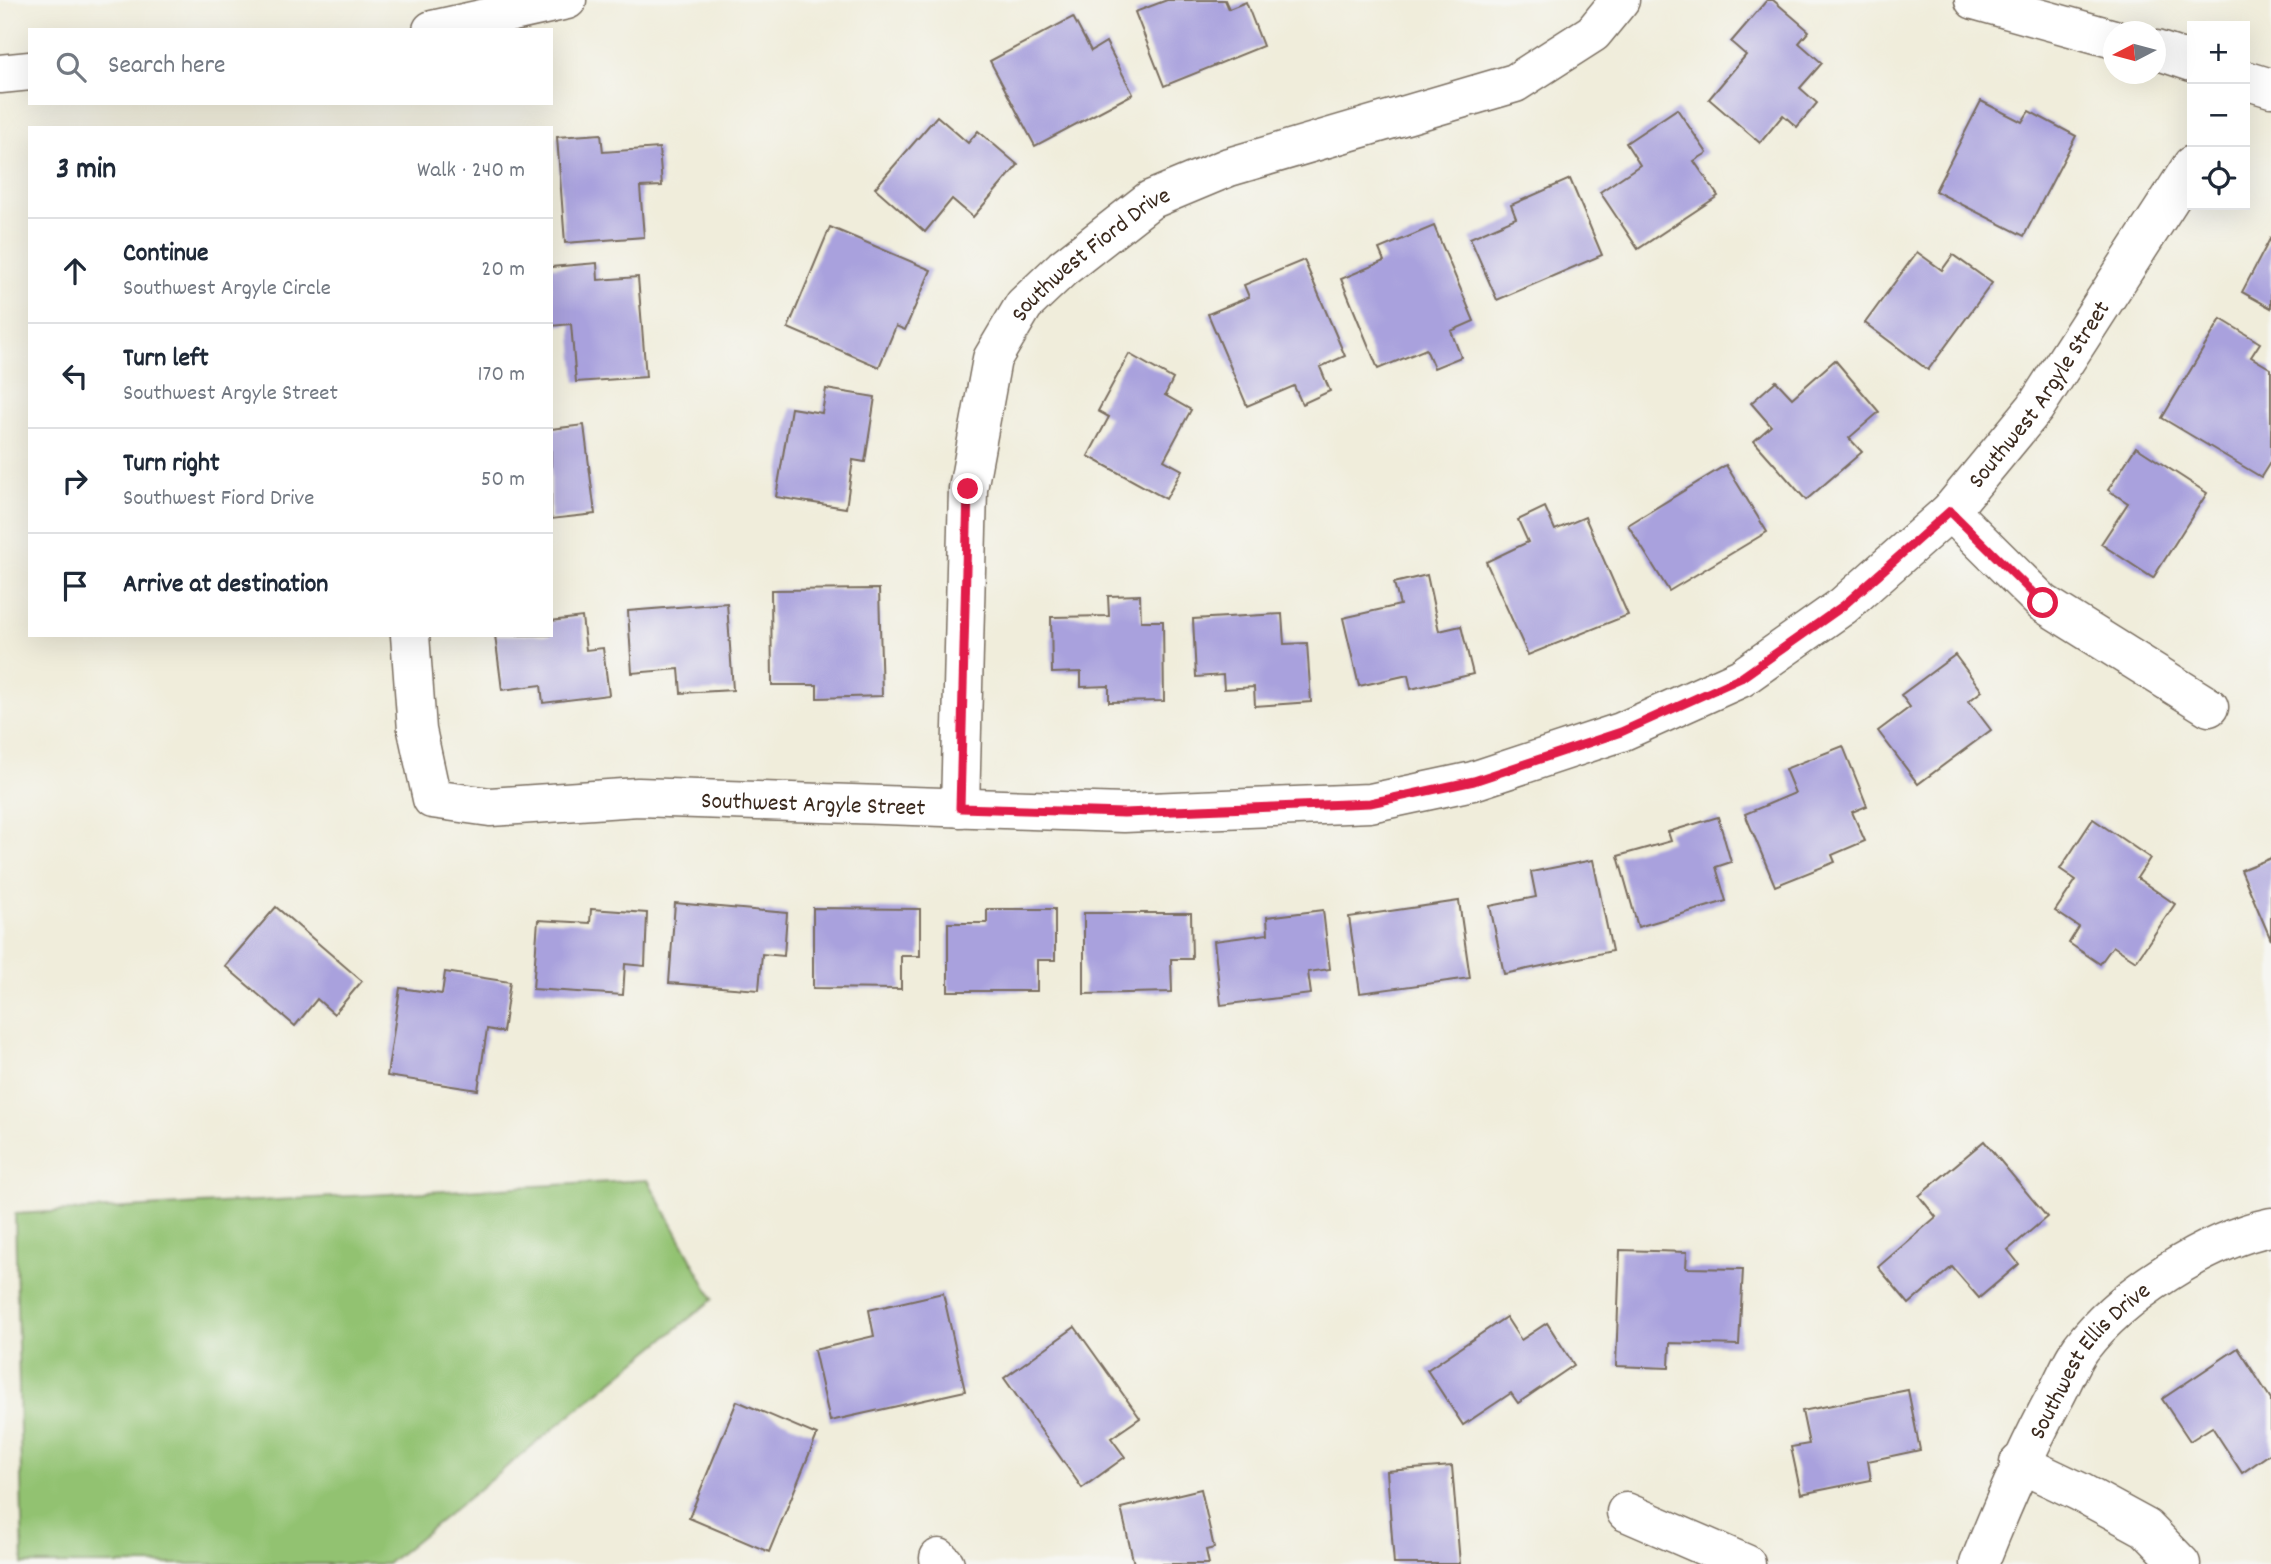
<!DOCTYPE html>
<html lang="en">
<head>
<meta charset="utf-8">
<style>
	body { margin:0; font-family:Dekko,sans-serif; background:#f6f6f7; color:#1f2937 }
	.controls { position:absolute; right:21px; top:21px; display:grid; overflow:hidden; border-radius:0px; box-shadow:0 7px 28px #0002 }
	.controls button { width:63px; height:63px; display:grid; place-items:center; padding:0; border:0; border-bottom:2px solid #e0e1e3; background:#fff; color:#1f2937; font:35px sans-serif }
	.compass { position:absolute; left:2103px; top:21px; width:63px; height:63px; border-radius:50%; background:#fff; box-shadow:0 7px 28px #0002; rotate:264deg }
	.stop { position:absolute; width:21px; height:21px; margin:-16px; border:5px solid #e11d48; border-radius:50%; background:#fff }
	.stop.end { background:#e11d48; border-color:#fff; box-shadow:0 2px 7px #0008 }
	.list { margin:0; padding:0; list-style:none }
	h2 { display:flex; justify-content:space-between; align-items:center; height:91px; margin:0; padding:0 28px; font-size:30px }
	h2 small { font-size:23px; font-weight:400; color:#747a83 }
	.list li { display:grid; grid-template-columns:46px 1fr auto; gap:21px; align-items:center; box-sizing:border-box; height:105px; padding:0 28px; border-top:2px solid #e0e1e3 }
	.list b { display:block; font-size:26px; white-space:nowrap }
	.list p { margin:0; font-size:23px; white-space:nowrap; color:#747a83 }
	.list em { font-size:23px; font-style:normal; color:#747a83 }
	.icon { flex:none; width:38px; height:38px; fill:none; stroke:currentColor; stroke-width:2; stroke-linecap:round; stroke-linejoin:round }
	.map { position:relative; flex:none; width:2271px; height:1564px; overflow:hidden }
	.search { position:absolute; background:#fff; box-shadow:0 7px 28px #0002; left:28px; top:28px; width:525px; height:77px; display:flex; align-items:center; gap:18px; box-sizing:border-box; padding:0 24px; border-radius:0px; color:#747a83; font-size:26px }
	.panel { position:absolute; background:#fff; box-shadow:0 7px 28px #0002; left:28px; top:126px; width:525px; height:511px; border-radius:0px }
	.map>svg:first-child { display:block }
	.green { fill:#92c271; stroke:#667648; stroke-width:2 }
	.building { fill:#a9a1dd }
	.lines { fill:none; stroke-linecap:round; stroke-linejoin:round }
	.street-casing { stroke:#7a6e60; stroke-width:41 }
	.street { stroke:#fff; stroke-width:38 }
	.route { stroke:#e11d48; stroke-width:9 }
	.labels { text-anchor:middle; stroke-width:6; stroke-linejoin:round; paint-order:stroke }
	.street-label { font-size:24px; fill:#3b2a1e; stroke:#f6f6f2 }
</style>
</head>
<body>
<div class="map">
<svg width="2271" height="1564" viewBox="0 0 2271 1564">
	<rect width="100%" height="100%" fill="#f6f6f2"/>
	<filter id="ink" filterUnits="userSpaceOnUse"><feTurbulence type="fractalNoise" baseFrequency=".0143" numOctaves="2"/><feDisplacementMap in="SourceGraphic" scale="14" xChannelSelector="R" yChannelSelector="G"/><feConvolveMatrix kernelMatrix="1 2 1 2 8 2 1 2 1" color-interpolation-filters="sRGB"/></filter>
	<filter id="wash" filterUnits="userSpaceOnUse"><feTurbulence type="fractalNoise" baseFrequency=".00686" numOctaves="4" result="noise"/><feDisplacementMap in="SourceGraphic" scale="28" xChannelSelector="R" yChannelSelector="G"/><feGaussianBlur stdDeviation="1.57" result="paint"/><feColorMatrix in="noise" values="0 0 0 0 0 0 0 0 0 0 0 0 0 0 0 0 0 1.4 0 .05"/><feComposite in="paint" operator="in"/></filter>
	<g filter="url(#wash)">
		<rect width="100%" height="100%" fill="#f0eddb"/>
		<!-- green -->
		<polygon class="green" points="648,1180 713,1299 387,1564 23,1564 15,1214"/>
		<g id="blocks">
			<!-- building -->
			<g class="building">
				<polygon points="1167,0 1225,0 1229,9 1246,2 1263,46 1164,86 1135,12"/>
				<polygon points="1767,0 1773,0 1809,31 1799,43 1822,63 1800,88 1817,103 1797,127 1783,115 1760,143 1709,99 1746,55 1731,42"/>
				<polygon points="1073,17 1091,51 1106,42 1133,94 1035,146 990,61"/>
				<polygon points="1981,101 2022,122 2029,111 2076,136 2024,236 1935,191"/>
				<polygon points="1677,109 1707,153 1694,161 1718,196 1638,249 1600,192 1640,165 1626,143"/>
				<polygon points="937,116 968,143 978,131 1018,165 973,217 952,199 925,232 875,188"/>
				<polygon points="601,134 603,152 659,148 662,186 640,187 644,237 565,243 557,137"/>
				<polygon points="1570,179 1602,255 1497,300 1470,238 1516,218 1511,205"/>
				<polygon points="1434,226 1474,321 1451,331 1461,357 1434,368 1426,349 1378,369 1341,279 1384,261 1379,249"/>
				<polygon points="830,227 931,270 905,330 896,326 879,367 788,328"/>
				<polygon points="2271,237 2271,308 2242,292"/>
				<polygon points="1917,252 1942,270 1953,255 1992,283 1928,370 1865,323"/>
				<polygon points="1304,260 1345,356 1320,367 1330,391 1302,404 1294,386 1247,406 1208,314 1249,297 1244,285"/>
				<polygon points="597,263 598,280 638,277 646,377 576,382 571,324 551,326 551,267"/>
				<polygon points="2221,319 2260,343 2251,357 2271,369 2271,461 2261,477 2162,418"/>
				<polygon points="1129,354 1173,379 1165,395 1191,410 1164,460 1182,470 1166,499 1088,456 1109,417 1098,411"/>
				<polygon points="1835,360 1879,412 1849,438 1862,452 1806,500 1754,441 1771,426 1751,403 1776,381 1792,398"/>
				<polygon points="826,389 875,397 865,462 853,460 846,508 776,497 791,408 822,413"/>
				<polygon points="584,425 595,514 551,519 551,429"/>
				<polygon points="2136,447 2207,493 2153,578 2101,544 2128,503 2108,490"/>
				<polygon points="1726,465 1767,532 1669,591 1628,525"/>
				<polygon points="1545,507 1555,530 1585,517 1628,615 1528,655 1486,562 1528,542 1518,520"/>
				<polygon points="1427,575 1439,631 1461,626 1473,674 1411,689 1408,675 1359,686 1343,618 1400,605 1394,583"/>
				<polygon points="879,589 882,696 817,698 817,685 772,685 771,590"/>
				<polygon points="1140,595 1141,621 1163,621 1164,701 1109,702 1109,686 1081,687 1081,672 1052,673 1051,617 1109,616 1108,596"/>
				<polygon points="727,603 733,690 681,693 679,669 632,673 628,611"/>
				<polygon points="1282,614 1284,644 1307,643 1311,702 1255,706 1254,687 1224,689 1223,675 1196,677 1193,619"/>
				<polygon points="582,617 586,650 603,648 609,695 543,703 541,685 502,690 495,635 551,635 551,621"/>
				<polygon points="1955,655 1982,691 1969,701 1991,730 1918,784 1878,731 1910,707 1901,695"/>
				<polygon points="1843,746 1867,806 1852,812 1865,841 1832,855 1835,862 1775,886 1745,814 1795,793 1785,769"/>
				<polygon points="1718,817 1731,862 1716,867 1726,901 1638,927 1618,856 1671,841 1668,832"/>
				<polygon points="2093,819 2150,858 2137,878 2175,904 2136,961 2113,946 2100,964 2069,943 2079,927 2055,911 2076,880 2060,869"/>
				<polygon points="2271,858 2271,940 2241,870"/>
				<polygon points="1593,860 1612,951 1504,974 1490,906 1536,897 1531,872"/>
				<polygon points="1459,901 1470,978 1360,993 1349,917"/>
				<polygon points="675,903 787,913 784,956 762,954 759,990 669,983"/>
				<polygon points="276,907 362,981 334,1014 317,999 295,1026 225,966"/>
				<polygon points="813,908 920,909 920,956 901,956 901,989 813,988"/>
				<polygon points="591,909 647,913 645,966 625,964 623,995 533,989 538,920 590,923"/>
				<polygon points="987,909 1055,909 1055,960 1037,960 1037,991 948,991 948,923 987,923"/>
				<polygon points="1323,910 1330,969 1308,972 1311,994 1221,1005 1214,941 1268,934 1267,917"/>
				<polygon points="1084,913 1191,913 1192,959 1171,959 1172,992 1084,994"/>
				<polygon points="445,972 510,982 503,1032 487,1029 478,1090 387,1076 400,988 442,994"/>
				<polygon points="1984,1141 2047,1217 2008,1250 2019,1264 1979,1298 1952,1267 1909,1304 1878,1267 1936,1217 1919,1196"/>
				<polygon points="1620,1250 1687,1252 1686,1268 1743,1269 1739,1345 1670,1343 1669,1368 1616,1366"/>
				<polygon points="943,1293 965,1391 830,1421 814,1350 874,1336 869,1310"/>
				<polygon points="1506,1317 1521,1340 1547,1323 1574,1365 1518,1403 1511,1393 1463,1425 1427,1370"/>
				<polygon points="1075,1327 1140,1418 1111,1438 1125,1457 1082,1488 1004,1378"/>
				<polygon points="2238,1348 2271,1399 2271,1453 2242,1473 2212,1427 2190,1441 2162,1399"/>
				<polygon points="1908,1390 1920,1450 1868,1461 1871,1480 1801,1494 1791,1447 1809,1444 1802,1411"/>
				<polygon points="737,1401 817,1435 769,1552 689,1518"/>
				<polygon points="1452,1466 1460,1564 1394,1564 1387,1471"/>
				<polygon points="1201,1489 1214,1548 1206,1550 1209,1564 1134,1564 1121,1508"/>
			</g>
		</g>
	</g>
	<g filter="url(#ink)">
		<use href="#blocks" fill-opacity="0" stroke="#7a6e60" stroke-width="2"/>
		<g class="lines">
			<defs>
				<g id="street">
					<polyline points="1974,0 2114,39"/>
					<polyline points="432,30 567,0"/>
					<polyline points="2156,50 2192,62"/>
					<polyline points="0,74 30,71"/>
					<polyline points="2245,80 2271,88"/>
					<polyline points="1950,511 2043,603 2209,707"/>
					<path id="s1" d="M410 635 417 730 432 799 490 807 638 797 1124 813 1370 803 1473 781 1621 732 1741 678 1843 606 1950 511 2035 408 2192 165"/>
					<path id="s2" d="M960 808 968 489 992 359 1024 305 1063 268 1150 200 1229 167 1515 83 1593 33 1620 0"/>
					<polyline points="2019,1463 2080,1492 2146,1528 2181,1564"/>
					<polyline points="1626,1512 1746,1564"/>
					<polyline points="939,1558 945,1564"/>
					<path id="s3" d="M1979 1564C2002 1506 2026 1450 2056 1395 2064 1380 2071 1362 2081 1348 2121 1295 2207 1240 2271 1227"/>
				</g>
			</defs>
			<!-- street casing -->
			<use href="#street" class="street-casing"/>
			<!-- street -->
			<use href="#street" class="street"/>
		</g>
	</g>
	<g class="lines" filter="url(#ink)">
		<!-- route -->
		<polyline class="route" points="968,489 960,808 1124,813 1370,803 1474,781 1621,732 1741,678 1843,606 1950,511 2043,603"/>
	</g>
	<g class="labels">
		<!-- street labels -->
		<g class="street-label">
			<text dy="8" stroke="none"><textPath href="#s2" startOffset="598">Southwest Fiord Drive</textPath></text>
			<text dy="8" stroke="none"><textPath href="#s1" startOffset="1913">Southwest Argyle Street</textPath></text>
			<text dy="8" stroke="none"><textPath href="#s1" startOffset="548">Southwest Argyle Street</textPath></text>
			<text dy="8" stroke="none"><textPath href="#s3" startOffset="234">Southwest Ellis Drive</textPath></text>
		</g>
	</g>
</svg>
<div class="controls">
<button>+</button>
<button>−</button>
<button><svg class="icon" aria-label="locate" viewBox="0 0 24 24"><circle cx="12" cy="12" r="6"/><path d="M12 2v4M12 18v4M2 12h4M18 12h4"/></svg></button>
</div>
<svg class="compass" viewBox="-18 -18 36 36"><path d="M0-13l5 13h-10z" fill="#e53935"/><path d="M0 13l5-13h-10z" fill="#747a83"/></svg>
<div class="stop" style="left:2043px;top:603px"></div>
<div class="stop end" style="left:968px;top:489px"></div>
<div class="search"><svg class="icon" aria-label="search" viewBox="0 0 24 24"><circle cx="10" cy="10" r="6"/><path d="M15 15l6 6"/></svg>Search here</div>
<section class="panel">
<h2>3 min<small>Walk · 240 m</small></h2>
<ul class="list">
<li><svg class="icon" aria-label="ahead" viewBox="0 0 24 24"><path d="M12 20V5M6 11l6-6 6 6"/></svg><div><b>Continue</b><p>Southwest Argyle Circle</p></div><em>20 m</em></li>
<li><svg class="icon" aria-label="left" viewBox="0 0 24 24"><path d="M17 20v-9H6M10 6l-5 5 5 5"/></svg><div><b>Turn left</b><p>Southwest Argyle Street</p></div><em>170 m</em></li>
<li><svg class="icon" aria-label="right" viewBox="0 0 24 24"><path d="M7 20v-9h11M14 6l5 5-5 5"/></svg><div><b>Turn right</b><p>Southwest Fiord Drive</p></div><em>50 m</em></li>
<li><svg class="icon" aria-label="arrive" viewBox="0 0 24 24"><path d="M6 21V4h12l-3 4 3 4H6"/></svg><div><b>Arrive at destination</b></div></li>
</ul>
</section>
</div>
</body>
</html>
